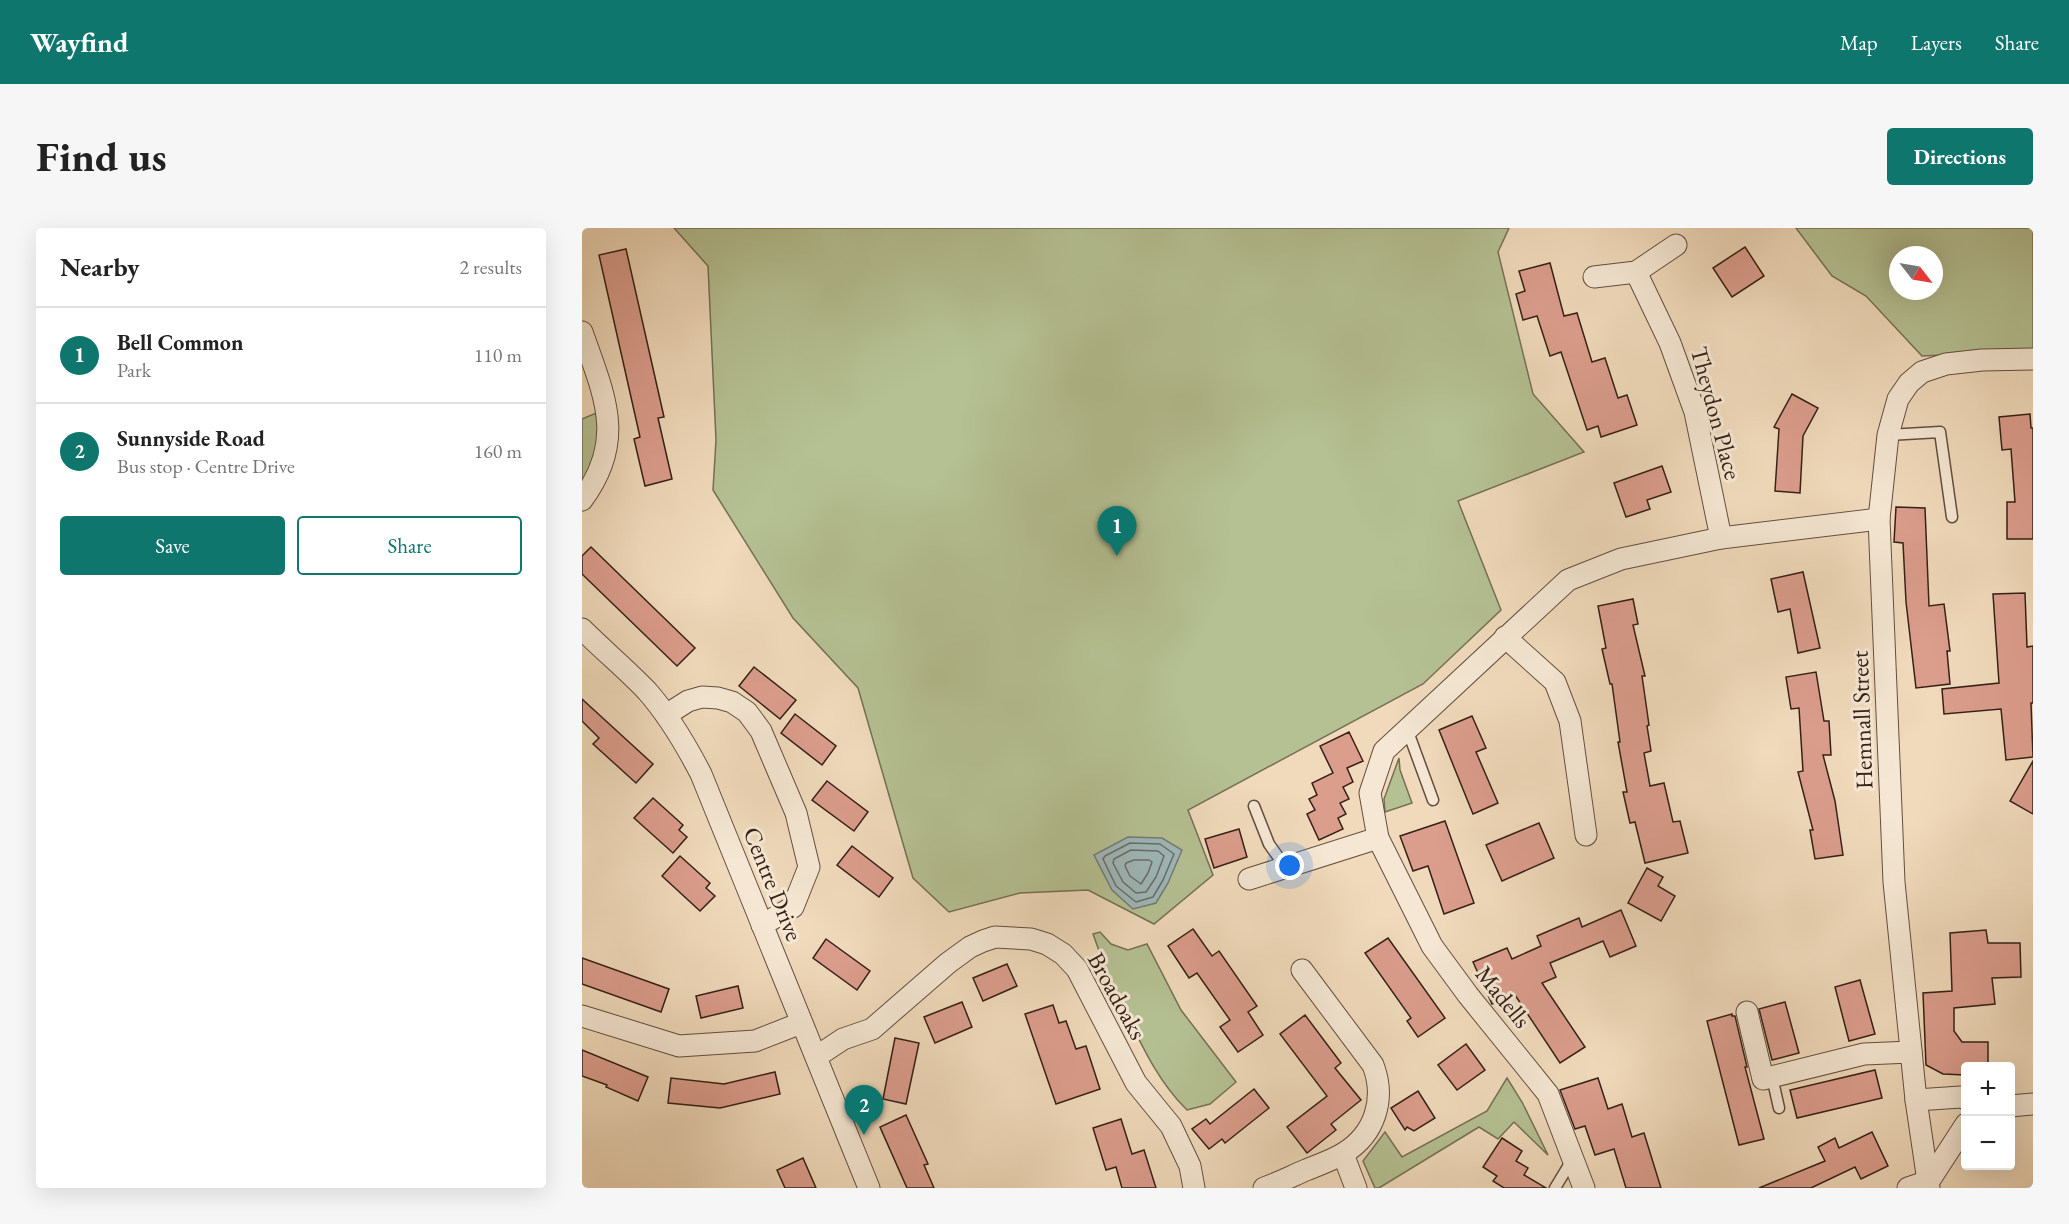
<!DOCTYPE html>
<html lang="en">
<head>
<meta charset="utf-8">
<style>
	body { margin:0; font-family:"EB Garamond",serif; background:#f6f6f6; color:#222 }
	.controls { position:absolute; right:18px; bottom:18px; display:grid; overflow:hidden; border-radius:6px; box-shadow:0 6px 24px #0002 }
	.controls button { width:54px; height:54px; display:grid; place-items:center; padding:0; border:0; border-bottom:2px solid #e0e0e0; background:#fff; color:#222; font:30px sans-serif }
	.compass { position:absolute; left:1307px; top:18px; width:54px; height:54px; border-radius:50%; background:#fff; box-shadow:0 6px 24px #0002; rotate:121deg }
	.you { position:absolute; left:708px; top:638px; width:21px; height:21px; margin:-15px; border:4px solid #fff; border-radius:50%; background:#1a73e8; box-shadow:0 0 0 9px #1a73e833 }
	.badge { display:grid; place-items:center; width:39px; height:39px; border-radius:50%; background:#0f766e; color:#fff; font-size:20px; font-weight:700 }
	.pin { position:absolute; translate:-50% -50px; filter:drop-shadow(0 2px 3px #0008) }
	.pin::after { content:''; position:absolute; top:32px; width:21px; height:18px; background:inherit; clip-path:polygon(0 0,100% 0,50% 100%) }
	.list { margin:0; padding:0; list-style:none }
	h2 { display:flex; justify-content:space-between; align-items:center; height:78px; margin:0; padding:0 24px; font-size:26px }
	h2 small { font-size:20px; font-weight:400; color:#767676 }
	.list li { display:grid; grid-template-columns:39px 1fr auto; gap:18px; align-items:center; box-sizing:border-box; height:96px; padding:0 24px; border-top:2px solid #e0e0e0 }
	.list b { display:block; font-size:22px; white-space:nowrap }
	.list p { margin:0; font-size:20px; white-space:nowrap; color:#767676 }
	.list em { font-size:20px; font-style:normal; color:#767676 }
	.actions { display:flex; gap:12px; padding:18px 24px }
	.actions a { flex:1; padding:14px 0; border:2px solid #0f766e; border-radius:6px; text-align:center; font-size:21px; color:#0f766e }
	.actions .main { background:#0f766e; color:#fff }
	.map { position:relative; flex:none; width:1451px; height:960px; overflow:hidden; border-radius:6px }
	header { display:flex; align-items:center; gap:36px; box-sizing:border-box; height:84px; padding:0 30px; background:#0f766e; color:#fff }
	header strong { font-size:28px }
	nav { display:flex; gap:33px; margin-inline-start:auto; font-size:21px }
	.intro { display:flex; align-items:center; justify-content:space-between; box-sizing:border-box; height:144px; padding:0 36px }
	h1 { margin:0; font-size:42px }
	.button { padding:15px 27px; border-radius:6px; background:#0f766e; color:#fff; font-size:21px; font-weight:700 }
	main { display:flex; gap:36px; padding:0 36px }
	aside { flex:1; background:#fff; border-radius:6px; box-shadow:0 6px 24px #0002 }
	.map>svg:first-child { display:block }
	.green { fill:#b5c193; stroke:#767056; stroke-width:1.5; fill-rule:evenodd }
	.water { fill:#9eb8ba; stroke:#747b79; stroke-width:1.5 }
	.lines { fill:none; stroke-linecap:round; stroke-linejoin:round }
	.shore { stroke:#6a6c69; stroke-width:1.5 }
	.building { fill:#db9d8c; stroke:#362018; stroke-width:1.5 }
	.service-casing { stroke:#644e41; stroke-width:13 }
	.minor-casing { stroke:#644e41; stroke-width:23 }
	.service { stroke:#f5e7d3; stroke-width:10 }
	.minor { stroke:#f5e7d3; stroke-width:21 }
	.labels { text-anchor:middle; stroke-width:6; stroke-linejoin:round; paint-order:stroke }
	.street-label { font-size:24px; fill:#362018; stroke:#f5e7d3 }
</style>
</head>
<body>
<header>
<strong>Wayfind</strong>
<nav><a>Map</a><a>Layers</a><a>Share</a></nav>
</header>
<div class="intro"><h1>Find us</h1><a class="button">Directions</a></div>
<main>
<aside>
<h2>Nearby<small>2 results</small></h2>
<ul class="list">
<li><span class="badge">1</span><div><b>Bell Common</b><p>Park</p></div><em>110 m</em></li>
<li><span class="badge">2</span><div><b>Sunnyside Road</b><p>Bus stop · Centre Drive</p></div><em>160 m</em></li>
</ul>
<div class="actions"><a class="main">Save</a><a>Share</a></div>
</aside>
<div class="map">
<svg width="1451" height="960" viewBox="0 0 1451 960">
	<rect width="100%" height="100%" fill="#f0dabb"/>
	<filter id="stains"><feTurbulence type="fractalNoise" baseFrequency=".00333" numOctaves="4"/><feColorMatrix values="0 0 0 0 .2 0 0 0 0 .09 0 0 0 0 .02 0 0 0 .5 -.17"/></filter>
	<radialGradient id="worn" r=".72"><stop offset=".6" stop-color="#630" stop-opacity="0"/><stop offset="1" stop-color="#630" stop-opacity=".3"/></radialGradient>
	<!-- green -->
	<g class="green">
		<polygon points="92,0 927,0 916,24 951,166 1002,224 876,273 919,382 841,456 606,582 631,647 572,696 506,662 438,665 367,684 331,650 276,460 211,390 131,262 134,212 126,38"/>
		<path d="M1214 0H1451V123L1340 128 1284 68 1250 48ZM1316 27H1352V63H1316Z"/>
		<polygon points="14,185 19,223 0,264 0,191"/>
		<polygon points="817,530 818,542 830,575 803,584 802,571"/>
		<path d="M518 704 529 716 546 722 565 716 599 782 654 854 628 876 605 882C574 852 557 811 538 773L530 776 521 753 525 745 511 706Z"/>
		<polygon points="925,850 940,874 966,927 932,894 916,911 897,899 797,960 793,960 781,933 803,904 820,929 905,883"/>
	</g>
	<!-- water -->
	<polygon class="water" points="546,609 580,610 600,622 586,655 574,675 551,681 530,662 512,627"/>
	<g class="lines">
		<!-- shore -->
		<g class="shore">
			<polygon points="548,615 578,616 592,626 581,652 571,669 554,674 534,658 521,631 523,628"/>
			<polygon points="549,622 576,623 582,628 574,649 564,664 554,665 541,654 531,635 532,631"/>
			<polygon points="552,632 567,632 570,634 566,645 559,656 548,648 543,638 544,635"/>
		</g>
	</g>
	<!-- building -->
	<g class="building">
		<polygon points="1163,19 1182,48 1150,69 1131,40"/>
		<polygon points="44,21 82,189 76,190 90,251 63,258 52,211 58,209 17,27"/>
		<polygon points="968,35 982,88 995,85 1010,134 1023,130 1036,170 1045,167 1055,197 1019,209 1016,198 1005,202 979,124 968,128 955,88 941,92 934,66 943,63 937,43"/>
		<polygon points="1210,166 1236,180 1221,208 1218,265 1193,263 1197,201 1192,199"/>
		<polygon points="1448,186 1449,200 1451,200 1451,311 1425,311 1425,274 1433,274 1429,221 1420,222 1417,189"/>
		<polygon points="1080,238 1089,264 1065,272 1068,281 1044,289 1032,255"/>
		<polygon points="1314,279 1343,280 1347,378 1362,376 1368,423 1365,423 1368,456 1334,460 1324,374 1321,315 1312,314"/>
		<polygon points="9,319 113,420 95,438 0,346 0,328"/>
		<polygon points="1221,344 1238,420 1216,425 1208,381 1196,384 1189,351"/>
		<polygon points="1443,365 1445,419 1451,418 1451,475 1449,475 1451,529 1424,532 1419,481 1362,486 1360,461 1417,455 1411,366"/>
		<polygon points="1051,371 1056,396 1051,397 1063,448 1060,448 1067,497 1065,498 1069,523 1062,525 1068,558 1082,555 1091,594 1098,593 1106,625 1063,635 1053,594 1048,595 1041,564 1045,564 1036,514 1038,514 1030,456 1028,456 1020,421 1024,420 1016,378"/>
		<polygon points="172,439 214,472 198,491 157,458"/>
		<polygon points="1234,444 1242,493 1247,493 1249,527 1241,527 1253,573 1261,627 1233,631 1228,602 1231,602 1216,544 1221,543 1217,480 1209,481 1204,449"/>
		<polygon points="0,471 71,536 54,555 11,516 17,510 0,493"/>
		<polygon points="213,486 254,518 240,537 199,505"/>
		<polygon points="890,488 904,520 894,524 916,575 891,586 857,502"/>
		<polygon points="767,504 781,533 765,540 771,554 761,559 767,571 758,575 764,586 756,590 761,601 737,612 725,586 733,582 727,571 735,567 730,555 751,545 738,518"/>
		<polygon points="1451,533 1451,586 1428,573"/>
		<polygon points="245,553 286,584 272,603 230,572"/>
		<polygon points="71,570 101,597 97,602 105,609 91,625 52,590"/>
		<polygon points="863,593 892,675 862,686 846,638 831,643 818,608"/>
		<polygon points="957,595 972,630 920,653 904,617"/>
		<polygon points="657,601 665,629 632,640 623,611"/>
		<polygon points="270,618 311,650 297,669 255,637"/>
		<polygon points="98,628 128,655 124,660 133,668 118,683 80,648"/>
		<polygon points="1065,640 1081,649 1076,658 1093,668 1079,693 1046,675"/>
		<polygon points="1039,682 1054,718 1028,729 1021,713 968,735 974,749 960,755 1003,819 978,835 933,767 910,776 891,734 925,720 930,731 959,718 955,708 997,690 1000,699"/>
		<polygon points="611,701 630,728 637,723 675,778 666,784 681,807 656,824 638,799 648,792 615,745 607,750 586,718"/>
		<polygon points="1404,702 1406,715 1438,715 1439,749 1410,750 1413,776 1372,780 1372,803 1380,814 1406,814 1406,838 1383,838 1383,847 1361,846 1344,837 1341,765 1370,763 1368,705"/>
		<polygon points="806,710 863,790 836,809 825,793 829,790 783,725"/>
		<polygon points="244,711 288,743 275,762 231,730"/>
		<polygon points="0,730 87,761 79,784 0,756"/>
		<polygon points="425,736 435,758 401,773 391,750"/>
		<polygon points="1278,752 1293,806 1267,813 1253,759"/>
		<polygon points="156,758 161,780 119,790 114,768"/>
		<polygon points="380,774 390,799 353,815 342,789"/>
		<polygon points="1203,774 1217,825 1190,832 1177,781"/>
		<polygon points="471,777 477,795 484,793 494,821 504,818 518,861 474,876 443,786"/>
		<polygon points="1150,786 1150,788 1153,788 1165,839 1163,839 1182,911 1157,917 1125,793"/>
		<polygon points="723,787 759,835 753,840 779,872 749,896 754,902 725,925 705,899 745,868 698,806"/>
		<polygon points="313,810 337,815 324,876 301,871"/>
		<polygon points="884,816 903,842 875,862 856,837"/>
		<polygon points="0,822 66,849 56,873 24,859 25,857 0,848"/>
		<polygon points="1293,842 1300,870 1215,890 1208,862"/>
		<polygon points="193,844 198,866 138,880 86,875 89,850 142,856"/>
		<polygon points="1016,850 1026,881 1040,876 1050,909 1062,905 1079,960 1044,960 1032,921 1013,927 1003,898 993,901 978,862"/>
		<polygon points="672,861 687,880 643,915 640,911 627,921 610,901 624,891 628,896"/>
		<polygon points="836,863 853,890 832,903 825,899 823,902 809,880"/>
		<polygon points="324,887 346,936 342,937 352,960 325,960 298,899"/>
		<polygon points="539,891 550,926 562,922 574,960 540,960 534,939 524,942 511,900"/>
		<polygon points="1290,904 1306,938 1279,951 1273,939 1229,960 1177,960 1243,933 1236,919 1253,910 1257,920"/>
		<polygon points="920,910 940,923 934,933 946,940 942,947 964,960 922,960 911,953 915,948 901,939"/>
		<polygon points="221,930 234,960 203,960 195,942"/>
	</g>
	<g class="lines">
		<defs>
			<g id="service">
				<polyline points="1306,207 1358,204 1370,289"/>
				<polyline points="825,501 851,572"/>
				<polyline points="672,578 687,616 704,640"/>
				<polyline points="1190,849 1197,880"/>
				<polyline points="973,960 990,932"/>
			</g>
			<g id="minor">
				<polyline points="1054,44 1088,115 1113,184 1139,310"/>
				<polyline points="1012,49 1054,44 1094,17"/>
				<path d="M0 104C22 167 45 212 0 272"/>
				<path d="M0 401C21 422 45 442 65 463 87 488 104 517 119 546L287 960"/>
				<polyline points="923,409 973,454 988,493 1004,607"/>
				<polyline points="84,487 106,473 120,469 136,470 150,474 165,484 179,503 214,585 227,639 211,679 180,697"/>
				<polyline points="667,651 796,610"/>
				<polyline points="1165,784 1181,851 1282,826 1329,824"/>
				<polyline points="0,788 97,818 173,813 219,795"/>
				<polyline points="234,829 261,811 290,801 366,735 388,719 401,713 413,709 449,711 465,716 481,726 495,741 554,855 589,898 608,938 612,960"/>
				<polyline points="1334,872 1379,869 1384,871"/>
				<polyline points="1428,878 1451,876"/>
				<polyline points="761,926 774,960"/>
				<path d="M682 960C696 955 710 948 724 942 736 937 751 932 762 925 793 906 804 871 791 837L720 742"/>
				<polyline points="1002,960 966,866 886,767 850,718 796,610 788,565 802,523 986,352 1039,331 1139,310 1297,291"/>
				<polyline points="1326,960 1347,953 1384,896"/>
				<polyline points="1347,960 1334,872 1312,654 1297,291 1306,207 1316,171 1327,155 1340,144 1364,136 1400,132 1451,131"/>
			</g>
		</defs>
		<!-- service casing -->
		<use href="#service" class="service-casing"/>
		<!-- minor casing -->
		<use href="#minor" class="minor-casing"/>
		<!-- service -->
		<use href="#service" class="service"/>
		<!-- minor -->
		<use href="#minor" class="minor"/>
	</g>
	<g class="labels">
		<!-- street labels -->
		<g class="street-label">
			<text transform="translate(1134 185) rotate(75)" y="8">Theydon Place</text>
			<text transform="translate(1280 492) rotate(-92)" y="8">Hemnall Street</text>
			<text transform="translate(191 656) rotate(68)" y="8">Centre Drive</text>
			<text transform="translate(535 768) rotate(61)" y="8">Broadoaks</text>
			<text transform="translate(921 769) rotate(51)" y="8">Madells</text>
		</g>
	</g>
	<rect width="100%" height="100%" filter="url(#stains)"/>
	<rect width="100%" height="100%" fill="url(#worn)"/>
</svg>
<div class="controls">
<button>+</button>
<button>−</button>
</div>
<svg class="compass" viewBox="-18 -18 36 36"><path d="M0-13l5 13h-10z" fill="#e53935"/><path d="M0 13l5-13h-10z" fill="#767676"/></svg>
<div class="you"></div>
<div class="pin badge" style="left:535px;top:328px">1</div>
<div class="pin badge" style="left:282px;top:907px">2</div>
</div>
</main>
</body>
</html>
